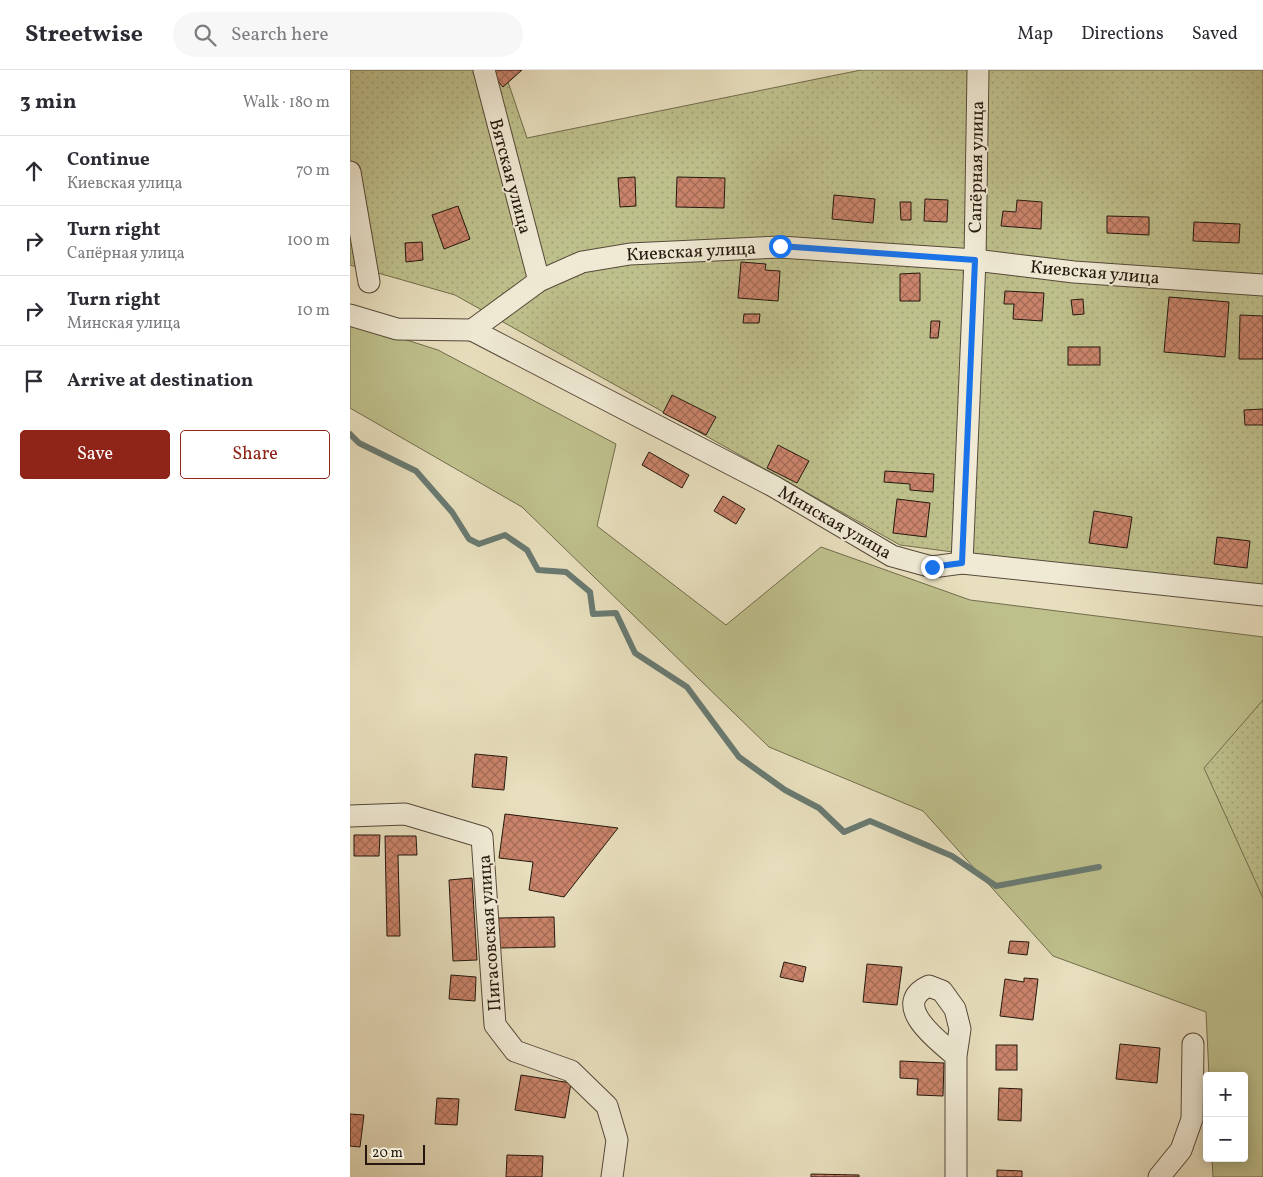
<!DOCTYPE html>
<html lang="en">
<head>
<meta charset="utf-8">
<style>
	body { margin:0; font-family:Vollkorn,serif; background:#f7f7f7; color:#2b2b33 }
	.controls { position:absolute; right:15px; bottom:15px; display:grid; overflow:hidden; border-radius:5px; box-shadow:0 2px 12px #0003 }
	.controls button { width:45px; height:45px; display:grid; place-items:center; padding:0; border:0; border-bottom:1px solid #e1e1e2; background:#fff; color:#2b2b33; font:25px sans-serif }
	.scale { position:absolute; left:15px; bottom:12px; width:60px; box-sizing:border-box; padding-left:5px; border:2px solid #25170d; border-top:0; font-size:14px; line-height:18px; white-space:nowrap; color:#25170d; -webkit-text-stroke:4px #f0ead5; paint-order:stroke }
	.stop { position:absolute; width:15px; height:15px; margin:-11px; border:4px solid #1a73e8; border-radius:50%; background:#fff }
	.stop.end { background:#1a73e8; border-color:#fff; box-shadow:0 1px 5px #0008 }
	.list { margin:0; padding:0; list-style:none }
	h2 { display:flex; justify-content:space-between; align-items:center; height:65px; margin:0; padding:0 20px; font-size:21px }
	h2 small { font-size:16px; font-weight:400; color:#7c7c81 }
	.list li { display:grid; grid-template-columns:32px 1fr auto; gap:15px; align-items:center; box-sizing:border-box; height:70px; padding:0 20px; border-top:1px solid #e1e1e2 }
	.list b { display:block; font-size:19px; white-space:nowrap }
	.list p { margin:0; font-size:16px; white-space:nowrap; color:#7c7c81 }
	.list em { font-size:16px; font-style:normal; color:#7c7c81 }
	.actions { display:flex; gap:10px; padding:15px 20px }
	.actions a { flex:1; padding:11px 0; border:1px solid #8f2418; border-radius:5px; text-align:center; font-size:18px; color:#8f2418 }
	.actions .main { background:#8f2418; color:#fff }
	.icon { flex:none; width:28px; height:28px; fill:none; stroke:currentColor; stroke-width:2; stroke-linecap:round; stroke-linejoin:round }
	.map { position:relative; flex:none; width:913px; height:1107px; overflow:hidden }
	header { display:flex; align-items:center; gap:30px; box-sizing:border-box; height:70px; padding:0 25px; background:#fff; border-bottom:1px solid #e1e1e2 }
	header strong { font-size:24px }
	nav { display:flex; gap:28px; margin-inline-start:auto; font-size:18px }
	.search { width:350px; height:45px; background:#f7f7f7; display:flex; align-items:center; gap:12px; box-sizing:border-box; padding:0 18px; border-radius:28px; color:#7c7c81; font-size:19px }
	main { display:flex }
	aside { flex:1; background:#fff }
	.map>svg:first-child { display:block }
	.grass { fill:#bec08c; stroke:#726c4c }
	.garden { fill:url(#garden-dots); stroke:#726c4c }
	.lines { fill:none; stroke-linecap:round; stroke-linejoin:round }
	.stream { stroke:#697a71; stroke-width:6 }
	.building { fill:url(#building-cross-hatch); stroke:#25170d }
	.minor-casing { stroke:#564939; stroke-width:23 }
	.minor { stroke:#f0ead5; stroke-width:21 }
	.route { stroke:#1a73e8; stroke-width:6 }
	.labels { text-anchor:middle; stroke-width:4; stroke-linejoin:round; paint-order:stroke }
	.street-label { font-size:18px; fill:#25170d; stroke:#f0ead5 }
</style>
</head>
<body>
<header>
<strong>Streetwise</strong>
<div class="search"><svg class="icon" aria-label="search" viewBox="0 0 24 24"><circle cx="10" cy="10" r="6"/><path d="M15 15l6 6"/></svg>Search here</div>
<nav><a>Map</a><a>Directions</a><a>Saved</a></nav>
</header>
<main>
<aside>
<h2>3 min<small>Walk · 180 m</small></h2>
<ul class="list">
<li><svg class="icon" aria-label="ahead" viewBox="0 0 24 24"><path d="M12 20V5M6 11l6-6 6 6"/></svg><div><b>Continue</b><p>Киевская улица</p></div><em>70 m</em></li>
<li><svg class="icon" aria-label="right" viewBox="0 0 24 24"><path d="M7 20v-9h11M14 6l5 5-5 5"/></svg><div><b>Turn right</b><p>Сапёрная улица</p></div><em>100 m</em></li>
<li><svg class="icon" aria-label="right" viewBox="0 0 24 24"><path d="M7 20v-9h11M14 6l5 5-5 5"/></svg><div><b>Turn right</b><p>Минская улица</p></div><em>10 m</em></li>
<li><svg class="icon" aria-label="arrive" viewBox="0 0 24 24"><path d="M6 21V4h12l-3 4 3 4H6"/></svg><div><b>Arrive at destination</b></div></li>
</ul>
<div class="actions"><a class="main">Save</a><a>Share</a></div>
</aside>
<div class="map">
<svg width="913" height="1107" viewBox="0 0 913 1107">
	<defs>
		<pattern id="garden-dots" width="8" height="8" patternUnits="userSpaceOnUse" patternTransform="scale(1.25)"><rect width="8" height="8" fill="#bec08c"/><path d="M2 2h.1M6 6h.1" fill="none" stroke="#a3a478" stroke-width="1.8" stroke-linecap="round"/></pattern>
		<pattern id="building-cross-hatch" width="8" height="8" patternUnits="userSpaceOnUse" patternTransform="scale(1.25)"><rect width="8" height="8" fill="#ca846b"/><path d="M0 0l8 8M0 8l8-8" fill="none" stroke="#a46b56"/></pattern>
	</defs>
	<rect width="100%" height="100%" fill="#e8dfbe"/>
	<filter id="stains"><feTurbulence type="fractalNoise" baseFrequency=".004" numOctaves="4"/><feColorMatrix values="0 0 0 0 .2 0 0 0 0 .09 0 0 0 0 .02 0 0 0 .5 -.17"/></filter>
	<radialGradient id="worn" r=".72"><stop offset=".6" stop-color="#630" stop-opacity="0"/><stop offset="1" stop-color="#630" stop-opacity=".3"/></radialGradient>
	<!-- grass -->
	<polygon class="grass" points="0,252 88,280 266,374 247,456 376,555 471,477 620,530 913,567 913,1107 863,1107 862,1088 894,1088 894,1006 859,1006 856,942 703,886 573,741 419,677 172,437 0,338"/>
	<!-- garden -->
	<g class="garden">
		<polygon points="0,0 154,0 177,68 511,0 913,0 913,523 550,475 105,225 0,195"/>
		<polygon points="913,630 913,828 854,698"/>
	</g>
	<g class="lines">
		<!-- stream -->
		<polyline class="stream" points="0,364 9,373 66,401 102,442 119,469 129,474 155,465 177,480 188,500 216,502 240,522 243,544 266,543 285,583 337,617 389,687 435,720 469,738 494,762 520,751 602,786 646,816 749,797"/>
	</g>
	<!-- building -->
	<g class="building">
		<polygon points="138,0 172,0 153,17"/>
		<polygon points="285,107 286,136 270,137 268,108"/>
		<polygon points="327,107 375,108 374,138 326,137"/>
		<polygon points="484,125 525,129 523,153 482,149"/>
		<polygon points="575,129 598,130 597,152 574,151"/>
		<polygon points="667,130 692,132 691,159 651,156 653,141 666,142"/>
		<polygon points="550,132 561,132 561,150 551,150"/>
		<polygon points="108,136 120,169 94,179 82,145"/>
		<polygon points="757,146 799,147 799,165 757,163"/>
		<polygon points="844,152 890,154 889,173 843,171"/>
		<polygon points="72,172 73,190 56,192 55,173"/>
		<polygon points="391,192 416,194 415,200 430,201 428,231 388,228"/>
		<polygon points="570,203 570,231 550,231 550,204"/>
		<polygon points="655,221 694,223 692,251 663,249 664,234 654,234"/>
		<polygon points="819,227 879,232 875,287 814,282"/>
		<polygon points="733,229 734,244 723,245 721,230"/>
		<polygon points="394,244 410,244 409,253 393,253"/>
		<polygon points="890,245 913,246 913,289 889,289"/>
		<polygon points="581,251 590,251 588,268 580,268"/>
		<rect x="718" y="277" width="32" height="18"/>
		<polygon points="322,325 366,347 356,365 313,343"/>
		<polygon points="913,339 913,355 895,355 894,340"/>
		<polygon points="428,375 459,391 447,413 417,398"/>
		<polygon points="299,382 339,405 332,418 292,395"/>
		<polygon points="535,401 584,404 583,422 560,420 560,414 534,412"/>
		<polygon points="373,426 395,439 386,454 364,441"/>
		<polygon points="547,429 580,433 576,467 543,463"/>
		<polygon points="744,441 782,447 777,478 739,473"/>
		<polygon points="867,467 900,471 897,498 864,494"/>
		<polygon points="125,684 157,687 154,720 122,717"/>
		<polygon points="155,744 268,758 214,827 179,820 183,792 149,788"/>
		<polygon points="4,765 30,765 29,786 4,786"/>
		<polygon points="35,766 66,766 67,785 48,785 50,866 37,866"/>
		<polygon points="122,808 127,890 103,891 99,810"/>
		<polygon points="204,847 205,877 149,878 148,848"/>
		<polygon points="660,871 679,872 677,885 658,883"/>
		<polygon points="434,892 456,897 453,912 430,907"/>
		<polygon points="517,894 552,897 547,935 513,932"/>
		<polygon points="101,905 126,907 125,931 99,929"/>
		<polygon points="674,908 688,909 683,950 650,946 655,909 674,912"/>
		<polygon points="770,974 810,978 807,1013 766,1009"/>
		<rect x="646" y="975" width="21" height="25"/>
		<polygon points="550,991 594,993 593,1026 567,1025 568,1009 550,1008"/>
		<polygon points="171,1005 221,1013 215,1048 165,1040"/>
		<polygon points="649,1018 672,1019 671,1051 648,1050"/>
		<polygon points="87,1028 109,1029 107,1055 85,1054"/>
		<polygon points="0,1044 14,1045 10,1077 0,1076"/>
		<polygon points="157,1085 193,1086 192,1107 156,1107"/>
		<polygon points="647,1100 672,1101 672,1107 647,1107"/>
		<polygon points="461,1104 509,1105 509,1107 461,1107"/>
	</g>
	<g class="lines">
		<defs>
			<g id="minor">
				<polyline points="134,0 189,211"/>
				<polyline points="0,102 19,212"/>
				<polyline points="0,245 47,259 122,260 189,211 232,192 280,184 430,177 625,190 724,202 913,215"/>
				<polyline points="122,260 423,416 542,486 582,497 612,493 913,525"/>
				<polyline points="612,493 625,190 628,0"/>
				<polyline points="0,746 55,744 132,767 145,955 165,981 221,1001 257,1036 267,1070 262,1107"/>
				<path d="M606 1107V986L610 959 605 939 592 921 579 916C539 934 588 971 606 986"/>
				<polyline points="809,1107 831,1080 842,1049 843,974"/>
			</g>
		</defs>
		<!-- minor casing -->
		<use href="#minor" class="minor-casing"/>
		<!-- minor -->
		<use href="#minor" class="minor"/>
	</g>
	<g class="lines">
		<!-- route -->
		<polyline class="route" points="430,176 625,190 612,493 582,497"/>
	</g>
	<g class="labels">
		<!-- street labels -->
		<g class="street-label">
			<text transform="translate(626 97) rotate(-89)" y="6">Сапёрная улица</text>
			<text transform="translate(161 106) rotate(75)" y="6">Вятская улица</text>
			<text transform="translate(341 181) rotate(-3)" y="6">Киевская улица</text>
			<text transform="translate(745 202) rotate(5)" y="6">Киевская улица</text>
			<text transform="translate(485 452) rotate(30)" y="6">Минская улица</text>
			<text transform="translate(139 863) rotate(-94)" y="6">Пигасовская улица</text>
		</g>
	</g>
	<rect width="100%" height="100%" filter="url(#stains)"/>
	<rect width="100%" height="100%" fill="url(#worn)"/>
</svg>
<div class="controls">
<button>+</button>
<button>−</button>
</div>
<div class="scale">20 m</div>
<div class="stop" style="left:430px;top:176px"></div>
<div class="stop end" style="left:582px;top:497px"></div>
</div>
</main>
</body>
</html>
